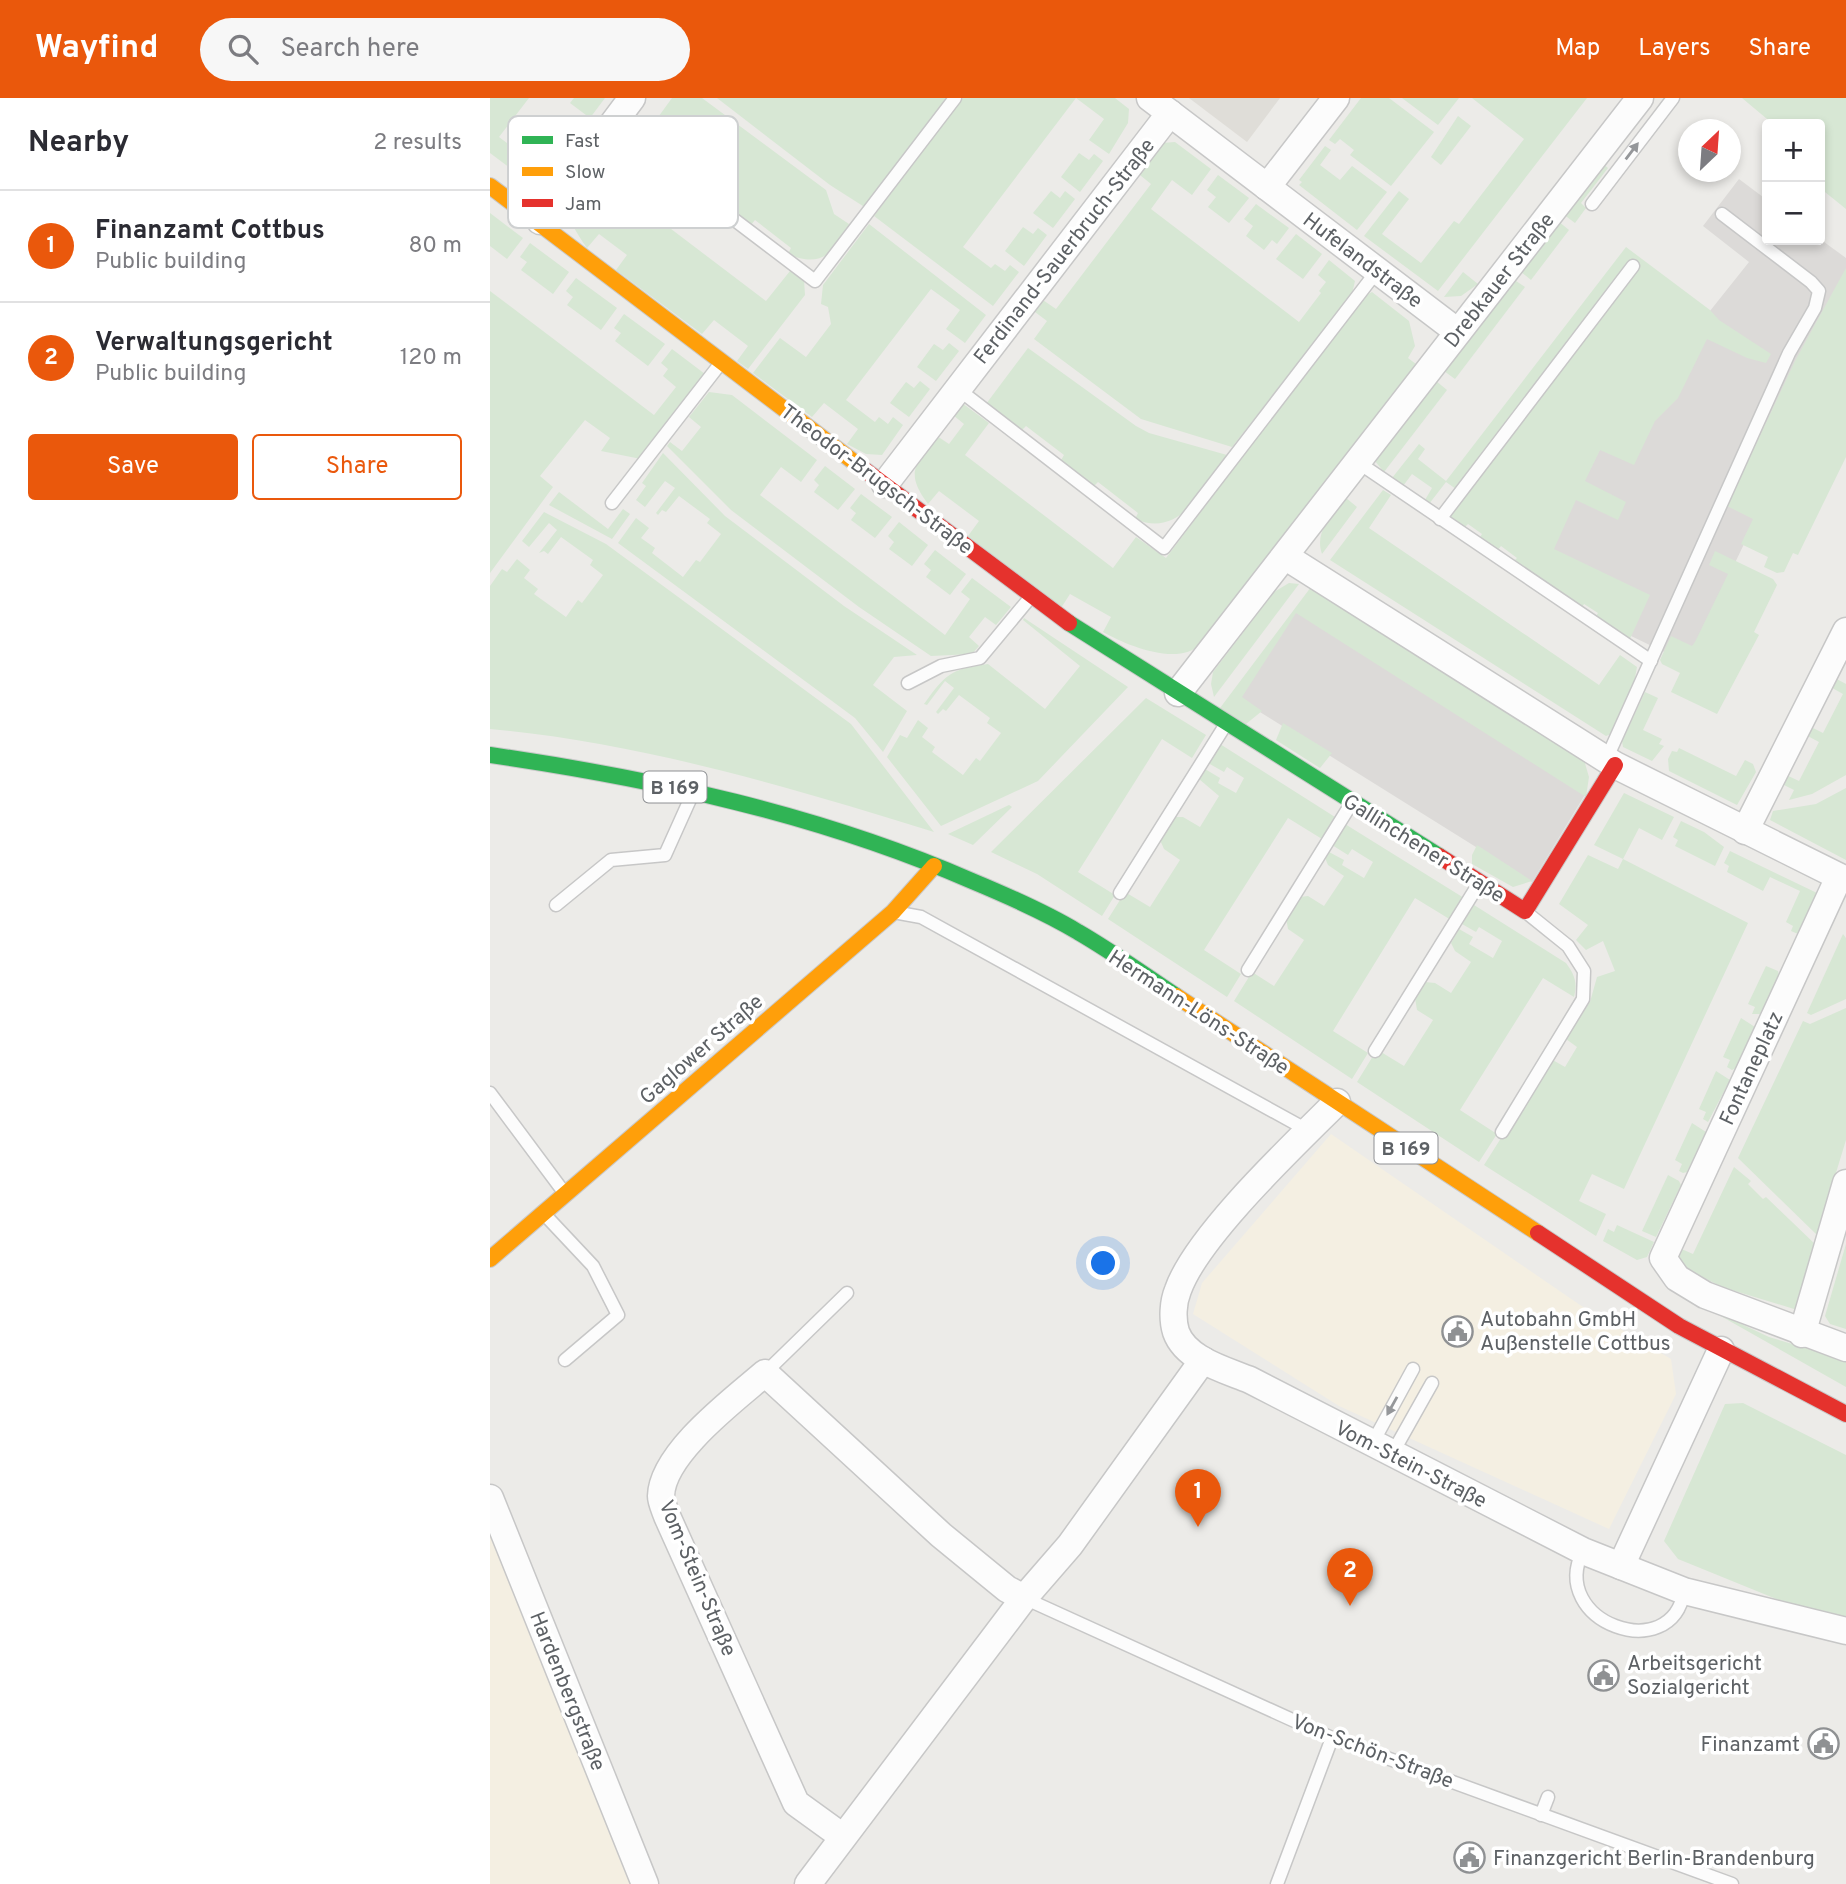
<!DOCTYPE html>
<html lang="en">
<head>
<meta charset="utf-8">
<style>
	body { margin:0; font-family:Overpass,sans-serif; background:#f7f7f7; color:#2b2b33 }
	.controls { position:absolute; right:21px; top:21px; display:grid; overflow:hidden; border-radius:7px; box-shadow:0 4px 10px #0003 }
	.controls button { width:63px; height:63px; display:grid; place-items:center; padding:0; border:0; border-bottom:2px solid #e1e1e2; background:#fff; color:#2b2b33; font:35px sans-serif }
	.compass { position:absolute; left:1188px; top:21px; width:63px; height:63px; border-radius:50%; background:#fff; box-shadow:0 4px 10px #0003; rotate:25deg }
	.you { position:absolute; left:614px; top:1166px; width:24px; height:24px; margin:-18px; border:5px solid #fff; border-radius:50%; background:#1a73e8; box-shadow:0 0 0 10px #1a73e833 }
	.badge { display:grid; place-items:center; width:46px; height:46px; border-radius:50%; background:#ea580c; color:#fff; font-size:23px; font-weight:700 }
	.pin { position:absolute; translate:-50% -58px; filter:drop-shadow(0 2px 4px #0008) }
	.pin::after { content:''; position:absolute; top:37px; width:24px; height:21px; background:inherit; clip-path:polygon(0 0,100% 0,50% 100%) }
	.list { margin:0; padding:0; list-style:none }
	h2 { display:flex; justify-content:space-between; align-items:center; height:91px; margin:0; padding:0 28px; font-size:30px }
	h2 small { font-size:23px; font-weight:400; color:#7c7c81 }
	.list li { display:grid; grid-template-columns:46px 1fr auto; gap:21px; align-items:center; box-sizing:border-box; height:112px; padding:0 28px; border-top:2px solid #e1e1e2 }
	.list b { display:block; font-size:26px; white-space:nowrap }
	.list p { margin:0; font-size:23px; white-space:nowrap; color:#7c7c81 }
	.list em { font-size:23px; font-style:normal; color:#7c7c81 }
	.actions { display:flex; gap:14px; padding:21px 28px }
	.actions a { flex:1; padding:16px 0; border:2px solid #ea580c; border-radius:7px; text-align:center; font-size:24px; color:#ea580c }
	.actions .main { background:#ea580c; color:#fff }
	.icon { flex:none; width:38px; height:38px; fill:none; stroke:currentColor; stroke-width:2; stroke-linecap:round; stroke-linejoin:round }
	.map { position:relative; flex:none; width:1356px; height:1786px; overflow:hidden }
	header { display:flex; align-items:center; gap:42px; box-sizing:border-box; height:98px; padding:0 35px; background:#ea580c; color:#fff }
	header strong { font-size:33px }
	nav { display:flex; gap:38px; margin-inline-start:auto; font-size:24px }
	.search { width:490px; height:63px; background:#f7f7f7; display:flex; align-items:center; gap:18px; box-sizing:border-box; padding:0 24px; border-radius:38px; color:#7c7c81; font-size:26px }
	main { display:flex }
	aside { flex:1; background:#fff }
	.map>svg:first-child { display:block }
	.commercial { fill:#f4efe2 }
	.industrial { fill:#dcdad8 }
	.education { fill:#dfddd8 }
	.green { fill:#d7e7d4 }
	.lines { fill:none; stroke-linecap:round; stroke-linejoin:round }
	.lane-casing { stroke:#c7c7c7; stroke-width:15 }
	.street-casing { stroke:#c7c7c7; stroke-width:29 }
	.fast-casing { stroke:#c9c9c9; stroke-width:18 }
	.slow-casing { stroke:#c9c9c9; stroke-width:18 }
	.jam-casing { stroke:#c9c9c9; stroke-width:18 }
	.lane { stroke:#fcfcfc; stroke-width:12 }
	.street { stroke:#fcfcfc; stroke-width:26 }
	.fast { stroke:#30b455; stroke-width:16 }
	.slow { stroke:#ff9f0a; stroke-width:16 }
	.jam { stroke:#e5322d; stroke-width:16 }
	.oneway { fill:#95979a }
	.labels { text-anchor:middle; stroke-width:7; stroke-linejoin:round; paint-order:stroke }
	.shield { fill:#fff; stroke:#8e9093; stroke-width:2 }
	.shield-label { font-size:19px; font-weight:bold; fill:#5d6165 }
	.street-label { font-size:21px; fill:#5d6165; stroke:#fff }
	.poi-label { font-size:21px; fill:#5d6165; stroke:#fff; text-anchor:start }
	.key { fill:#fff; stroke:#ced0d1; stroke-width:2 }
	.key-label { font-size:19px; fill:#5d6165 }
</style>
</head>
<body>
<header>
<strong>Wayfind</strong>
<div class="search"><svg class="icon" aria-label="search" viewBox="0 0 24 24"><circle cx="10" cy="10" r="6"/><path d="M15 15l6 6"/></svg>Search here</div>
<nav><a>Map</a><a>Layers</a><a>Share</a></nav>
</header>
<main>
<aside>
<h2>Nearby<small>2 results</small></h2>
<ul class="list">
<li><span class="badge">1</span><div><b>Finanzamt Cottbus</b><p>Public building</p></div><em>80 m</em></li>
<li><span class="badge">2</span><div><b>Verwaltungsgericht</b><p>Public building</p></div><em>120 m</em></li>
</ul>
<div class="actions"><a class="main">Save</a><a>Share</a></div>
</aside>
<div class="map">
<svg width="1356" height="1786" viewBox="0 0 1356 1786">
	<rect width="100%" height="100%" fill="#ecebe8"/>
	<!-- commercial -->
	<g class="commercial">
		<polygon points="841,1036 1090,1207 1181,1261 1186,1296 1119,1431 849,1308 703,1216 712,1185"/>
		<polygon points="0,1428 145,1786 0,1786"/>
	</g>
	<!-- industrial -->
	<g class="industrial">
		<polygon points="1249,81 1277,102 1277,142 1330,141 1356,160 1356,192 1266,421 1197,565 1139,537 1060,451 1110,351 1259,164 1213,128"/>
		<polygon points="806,512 1096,695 1042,784 749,601"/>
	</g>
	<!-- education -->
	<polygon class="education" points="699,0 790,0 757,44"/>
	<!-- green -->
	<g class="green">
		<polygon points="0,0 39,0 9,39 37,60 40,57 50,64 56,56 67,64 43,96 18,89 28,76 0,55"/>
		<polygon points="84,0 115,0 100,20 80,5"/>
		<path d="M182 0H212L336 92 344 116 362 128C342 154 332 171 298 156L301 150 265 122 260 128 208 89 213 82 188 63 179 66 150 44Z"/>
		<polygon points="227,0 460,0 376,110 340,87"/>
		<polygon points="473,0 625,0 639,11 638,25 619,56 599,42 614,21 586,0 473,149 501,170 505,166 515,173 520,167 529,174 503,208 384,118"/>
		<polygon points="871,0 899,0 944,34 901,88 860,57 864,52 850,41 845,46 839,42"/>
		<polygon points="912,0 969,0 948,27"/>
		<polygon points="982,0 1097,0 948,193 874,138 909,93 919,101 892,136 931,165 964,123 969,126 1034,41"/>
		<polygon points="1252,0 1356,0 1356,111 1330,90 1330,26 1283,26"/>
		<polygon points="968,18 981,28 951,67 941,59"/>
		<path d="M128 43 153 61 131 93 276 203 300 173 314 182 315 197 258 271 247 263 258 248 224 222 212 236 126 172 137 157 109 136 97 150C71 113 75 109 100 73L113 82 128 62 116 52Z"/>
		<polygon points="685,44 721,71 702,97 682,82 661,111 809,224 831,195 829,193 836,184 828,177 839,162 865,183 862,196 742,349 651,321 544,241 557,223 541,211 550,200 566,211 661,86 645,73 672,45"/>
		<polygon points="835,48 841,52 830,67 850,82 862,68 897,94 867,132 809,87 812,84 809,82"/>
		<polygon points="589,55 599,62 604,56 613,63 590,94 571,79"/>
		<polygon points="1112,65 1118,70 1091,105 1096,110 1085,125 1073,116"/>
		<polygon points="728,77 759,100 739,125 718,109 726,99 717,92"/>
		<polygon points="561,93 570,100 575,93 585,101 563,130 543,115"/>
		<polygon points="766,106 799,130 787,146 782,142 774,152 756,138 763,128 754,121"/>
		<polygon points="0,115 33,140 17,161 0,148"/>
		<polygon points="1068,123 1079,132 1041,182 1030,173"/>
		<polygon points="379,126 496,217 475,245 456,231 470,212 441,191 356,302 385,324 389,319 398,326 403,319 413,327 392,357 376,356 357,346 368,331 334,305 322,319 263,275 290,240 316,259 341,226 338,209 331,206 333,187"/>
		<polygon points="533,129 543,136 548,130 557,137 534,168 515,153"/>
		<polygon points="806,136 832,156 813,181 786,161"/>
		<polygon points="40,145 79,174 63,196 31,172 37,164 30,159"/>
		<polygon points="1136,149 1220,212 1229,222 1281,256 1276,265 1257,260 1217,241 1188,300 1165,323 1144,367 1110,352 1095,383 1136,404 1128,422 1086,402 1064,451 1160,497 1139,543 1105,520 1108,515 1094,506 1091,511 1023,464 1027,460 1011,448 1007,453 989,441 992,436 978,426 974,430 959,420 1149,169 1141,162 966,391 956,384 939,406 921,394 935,402 942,390 922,376 913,388 902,380 929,346 935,351 928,361 956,383"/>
		<polygon points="1356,170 1356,359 1308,457 1303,455 1294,474 1287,475 1274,469 1278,459 1251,446 1263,421 1237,408 1305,263"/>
		<polygon points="973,174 988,186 971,198 954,199"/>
		<polygon points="86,180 127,210 111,232 77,207 83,199 76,193"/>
		<polygon points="1023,181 1035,189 965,281 954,273"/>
		<polygon points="0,193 164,317 186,289 173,278 178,271 171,265 182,251 215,276 151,361 111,353 120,340 95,322 50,378 63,389 0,475"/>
		<path d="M882 194 919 223 925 248 918 260 926 266 711 546C688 569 636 547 613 534L621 519 580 496 571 510 478 438 489 423 449 393 438 406C414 374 426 366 447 338L459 346 474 326 463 317 472 305 499 325 475 357 623 470 646 439 676 460 873 199Z"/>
		<polygon points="134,216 175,246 158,268 125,243 131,235 124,230"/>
		<polygon points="459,245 469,253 446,283 427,269 444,246 453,252"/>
		<path d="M538 250 646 328 659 335 737 357C713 389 692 441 645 421L648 415 608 384 603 389 570 364 574 357 536 328 530 334 496 306Z"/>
		<polygon points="430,283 440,291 419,319 400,305 416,284 424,290"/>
		<polygon points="946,283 957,292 894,374 885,363"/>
		<polygon points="219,294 242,297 327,362 311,384 291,369 270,397 455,537 480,501 471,494 482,480 521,509 506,527 495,519 479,539 489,548 482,556 441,558 369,509 241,412 177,348 180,344 192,353 211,329 199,319"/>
		<polygon points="173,355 235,418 354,508 427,557 404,559 383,587 417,613 393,654 365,620 128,445 146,420 159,430 151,440 165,450 162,455 193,479 206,462 210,464 231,436 217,425 220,421 189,398 176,414 172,412 168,417 166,415 185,390 175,383 155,409 146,402 156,388 152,385"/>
		<polygon points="335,368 365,391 348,412 324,394 329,387 324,382"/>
		<polygon points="893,392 901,397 879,430 1109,587 1130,557 1147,569 1144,585 1121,636 1116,638 840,462"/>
		<polygon points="69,394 118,431 133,411 140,416 122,441 59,407"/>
		<polygon points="371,396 402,419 385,440 361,422 366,415 360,410"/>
		<path d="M856 400 867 409 832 456C824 433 842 418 856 400Z"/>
		<path d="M54 414 116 446 361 626 444 734C303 690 148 644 0 631V488L12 471 17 474 27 461 40 472 34 480 48 491 44 496 76 519 88 502 92 505 113 477 100 467 103 462 71 439 58 456 54 453 49 455 67 432 59 425 39 449 32 443Z"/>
		<polygon points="409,424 438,447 422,468 399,451 404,444 398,438"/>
		<polygon points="445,452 476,476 460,497 436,479 441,472 434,466"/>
		<polygon points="1225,453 1283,481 1287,487 1264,534 1269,537 1227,616 1181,594 1190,575 1172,566 1170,562 1181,538 1202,548 1205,544 1238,476 1219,467"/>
		<polygon points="799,485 809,486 724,599 721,586 723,574 784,494"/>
		<polygon points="821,489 1094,662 1099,679 1096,699 806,515 752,599 772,613 756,626 730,610"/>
		<path d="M534 520 638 589 548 683 451 728 397 659 410 637 417 640 428 622 438 630 432 639 445 649 442 654 473 677 486 660 490 663 511 635 497 625 500 620 469 597 456 613 453 611 448 616 446 614 464 590 455 583 437 607 434 606C456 576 460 571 498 566L555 611 590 568 533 522Z"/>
		<polygon points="1341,578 1356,586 1356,677 1322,696 1299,702 1304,692 1288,684 1292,675 1309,683 1329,644 1312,635 1317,627 1333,635 1353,596 1337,587"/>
		<polygon points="1155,594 1168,600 1153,632 1172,641 1169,646 1174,648 1162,663 1133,649 1132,643"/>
		<polygon points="656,600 716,637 702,660 672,641 588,774 625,797 612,818 547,776 501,754"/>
		<polygon points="793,625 842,655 830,670 786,642"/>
		<polygon points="730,646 845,719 832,741 798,720 714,852 751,876 737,899 618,821 635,794 660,809 690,762 674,751 670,742 684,719 693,719 710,729 729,698 709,681 715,671 730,680 728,685 746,695 754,680 737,669 734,674 718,665"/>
		<polygon points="1189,650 1246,678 1255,662 1263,666 1266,674 1247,707 1179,673 1178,661 1182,653 1187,654"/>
		<polygon points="1356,690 1356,762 1280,722 1283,713 1326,706"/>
		<polygon points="1134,695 1184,719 1172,742 1149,730 1133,761 1258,825 1134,1091 1102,1076 1089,1103 1116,1116 1106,1138 994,1067 1061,961 1075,969 1087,949 1076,941 1100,904 1107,879 1125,873 1113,843 1096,852 1086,842 1098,827 1069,806 1098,757 1128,771 1133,761 1104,747"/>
		<polygon points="519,707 522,709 483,747 458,736"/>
		<polygon points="1191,723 1214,734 1234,749 1225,768 1185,748 1188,742 1183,739"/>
		<polygon points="855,726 974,800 961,822 925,800 843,933 878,955 862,981 744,903 762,874 784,888 814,842 798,831 796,820 810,799 818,798 834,808 854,778 838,767 835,760 839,754 854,762 852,767 874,780 883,764 862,751 858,757 842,747"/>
		<polygon points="987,747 1042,783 1023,789 982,766 982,757"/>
		<polygon points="1240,753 1327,795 1308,836 1301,833 1303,828 1296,824 1310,793 1280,779 1273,793 1237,774 1239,768 1234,765"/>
		<path d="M984 807 1076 865C1084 876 1088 884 1084 899L1053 880 970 1012 1007 1036 989 1064 867 984 883 958 887 960 891 954 914 968 943 922 927 912 925 900 935 884 945 885 961 895 981 864 965 853 961 845 969 831 983 839 979 846 1003 860 1012 843 989 829 986 834 972 826Z"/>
		<polygon points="1353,836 1356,840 1356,901 1321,917 1317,915"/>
		<polygon points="1276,868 1288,873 1289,877 1271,916 1262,916 1265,909 1258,906"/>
		<polygon points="1356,910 1356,1042 1327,1137 1248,1060 1313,923 1320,926"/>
		<polygon points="1251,920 1265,929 1246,970 1242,972 1237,969 1240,962 1233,959"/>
		<polygon points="1226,973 1240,982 1218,1024 1213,1021 1216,1014 1209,1011"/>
		<polygon points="1202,1025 1216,1034 1197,1074 1193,1075 1189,1073 1192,1066 1185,1062"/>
		<polygon points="1244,1069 1261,1083 1258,1086 1273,1101 1276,1099 1326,1147 1310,1208 1304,1211 1232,1189 1189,1167 1187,1149 1203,1156"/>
		<polygon points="1178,1077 1189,1083 1191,1087 1166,1139 1152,1133"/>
		<polygon points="1127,1127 1164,1144 1157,1159 1147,1162 1113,1143 1118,1131 1124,1134"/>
		<polygon points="1356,1146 1356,1231 1340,1226 1335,1218"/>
		<polygon points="1213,1208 1279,1239 1356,1262 1356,1289"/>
		<polygon points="1253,1305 1356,1357 1356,1519 1296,1505 1188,1461 1174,1443 1235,1306"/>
	</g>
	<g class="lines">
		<defs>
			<g id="lane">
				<polyline points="121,28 325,183 465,0"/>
				<polyline points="1102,106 1183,0"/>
				<polyline points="468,291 674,450 887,173"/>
				<polyline points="869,365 1161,563"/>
				<polyline points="122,405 230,266"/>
				<polyline points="950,421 1143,168"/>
				<polyline points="418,585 451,568 490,560 539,501"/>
				<polyline points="1116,662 1299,255 1325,210 1329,193 1321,184 1232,116"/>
				<polyline points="630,795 736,626"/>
				<polyline points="66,807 121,762 175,757 202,697"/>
				<polyline points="409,815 431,819 819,1033"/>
				<polyline points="758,872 861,706"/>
				<polyline points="885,953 988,787"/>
				<polyline points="0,995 73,1093"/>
				<polyline points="1012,1034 1093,901 1094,873 1078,848 1037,815"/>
				<polyline points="56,1118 103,1168 128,1217 75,1262"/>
				<polyline points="275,1275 357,1195"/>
				<polyline points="882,1346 923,1271"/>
				<polyline points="902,1356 942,1285"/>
				<path d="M1093 1453C1057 1524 1182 1569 1194 1493"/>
				<polyline points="534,1500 842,1640 1242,1786"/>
				<polyline points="1051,1717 1058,1699"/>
				<polyline points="787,1786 842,1640"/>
			</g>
			<g id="street">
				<polyline points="660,0 968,234"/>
				<polyline points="777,89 846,0"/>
				<polyline points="50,123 142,0"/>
				<polyline points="395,386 680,15"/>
				<polyline points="796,459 1125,667 1356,782"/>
				<polyline points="688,595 1150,0"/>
				<polyline points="1255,733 1356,533"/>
				<polyline points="1349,779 1173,1160 1187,1180 1215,1197 1356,1250"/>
				<path d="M847 1004C804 1047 707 1138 688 1192 683 1204 682 1221 686 1234 696 1262 736 1272 760 1282L1093 1453 1194 1493 1356 1533"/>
				<polyline points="1312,1236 1356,1085"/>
				<polyline points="0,1400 155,1786"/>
				<polyline points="1131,1468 1231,1252"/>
				<path d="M353 1739 306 1705 177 1418C175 1412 171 1404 171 1398 172 1355 245 1301 275 1275L451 1437 517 1491 534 1500"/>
				<polyline points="318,1786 534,1500 580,1447 713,1262"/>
			</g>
			<g id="fast">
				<polyline points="579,525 949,758"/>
				<path d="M0 657C165 681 328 716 482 783 518 798 555 814 588 834 621 853 653 876 686 898"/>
			</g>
			<g id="slow">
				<polyline points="0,88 368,367"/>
				<polyline points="686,898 1048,1135"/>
				<polyline points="0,1161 403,814 444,768"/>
			</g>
			<g id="jam">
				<polyline points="368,367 579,525"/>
				<polyline points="949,758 1035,813 1125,667"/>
				<polyline points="1048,1135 1189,1228 1356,1316"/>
			</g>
		</defs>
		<!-- lane casing -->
		<use href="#lane" class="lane-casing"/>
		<!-- street casing -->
		<use href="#street" class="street-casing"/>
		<!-- fast casing -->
		<use href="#fast" class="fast-casing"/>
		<!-- slow casing -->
		<use href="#slow" class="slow-casing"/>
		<!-- jam casing -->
		<use href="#jam" class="jam-casing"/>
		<!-- lane -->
		<use href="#lane" class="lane"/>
		<!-- street -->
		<use href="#street" class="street"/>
		<!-- fast -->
		<use href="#fast" class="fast"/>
		<!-- slow -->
		<use href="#slow" class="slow"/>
		<!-- jam -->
		<use href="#jam" class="jam"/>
	</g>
	<!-- one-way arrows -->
	<defs><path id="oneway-solid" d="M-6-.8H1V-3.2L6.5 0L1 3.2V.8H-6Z" transform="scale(1.75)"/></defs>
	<g class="oneway">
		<use href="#oneway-solid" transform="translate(1142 53) rotate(-53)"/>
		<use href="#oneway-solid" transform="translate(902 1308) rotate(119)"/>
	</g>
	<!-- icons -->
	<defs>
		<symbol id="civic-ring" viewBox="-11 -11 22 22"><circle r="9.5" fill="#fff" stroke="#8f9193" stroke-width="1.5"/><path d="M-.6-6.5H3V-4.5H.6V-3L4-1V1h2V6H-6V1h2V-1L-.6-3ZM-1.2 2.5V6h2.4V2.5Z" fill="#8f9193"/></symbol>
	</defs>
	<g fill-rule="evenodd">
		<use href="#civic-ring" x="950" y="1216" width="35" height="35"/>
		<use href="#civic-ring" x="1096" y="1560" width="35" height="35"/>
		<use href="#civic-ring" x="1316" y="1628" width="35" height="35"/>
		<use href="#civic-ring" x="962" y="1742" width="35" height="35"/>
	</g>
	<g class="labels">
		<!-- shield labels -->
		<g class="shield">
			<rect x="153.5" y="673.5" width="63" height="31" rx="5"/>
			<rect x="884.5" y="1034.5" width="63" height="31" rx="5"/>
		</g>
		<g class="shield-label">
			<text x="185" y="696">B 169</text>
			<text x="916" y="1057">B 169</text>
		</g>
		<!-- street labels -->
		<g class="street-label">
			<text transform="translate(574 153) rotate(-52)" y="7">Ferdinand-Sauerbruch-Straße</text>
			<text transform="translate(873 162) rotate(37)" y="7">Hufelandstraße</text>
			<text transform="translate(1009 182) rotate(-52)" y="7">Drebkauer Straße</text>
			<text transform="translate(387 381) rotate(37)" y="7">Theodor-Brugsch-Straße</text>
			<text transform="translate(934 750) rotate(32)" y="7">Gallinchener Straße</text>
			<text transform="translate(709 914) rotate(33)" y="7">Hermann-Löns-Straße</text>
			<text transform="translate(211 951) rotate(-41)" y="7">Gaglower Straße</text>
			<text transform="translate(1261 970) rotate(-65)" y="7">Fontaneplatz</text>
			<text transform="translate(921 1366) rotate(27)" y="7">Vom-Stein-Straße</text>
			<text transform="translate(208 1480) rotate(67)" y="7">Vom-Stein-Straße</text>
			<text transform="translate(78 1593) rotate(68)" y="7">Hardenbergstraße</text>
			<text transform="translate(883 1653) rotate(21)" y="7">Von-Schön-Straße</text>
		</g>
		<!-- poi labels -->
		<g class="poi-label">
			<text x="990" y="1228">Autobahn GmbH<tspan x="990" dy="24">Außenstelle Cottbus</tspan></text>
			<text x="1137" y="1572">Arbeitsgericht<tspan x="1137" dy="24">Sozialgericht</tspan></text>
			<text x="1310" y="1653" text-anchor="end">Finanzamt</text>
			<text x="1003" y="1767">Finanzgericht Berlin-Brandenburg</text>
		</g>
	</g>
	<!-- legend -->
	<rect x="18" y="18" width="230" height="112" rx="10" class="key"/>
	<rect x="32" y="38" width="31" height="8" fill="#30b455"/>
	<rect x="32" y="69" width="31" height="9" fill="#ff9f0a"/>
	<rect x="32" y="101" width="31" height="8" fill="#e5322d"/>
	<g class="key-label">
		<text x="75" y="49">Fast</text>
		<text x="75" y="80">Slow</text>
		<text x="75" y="112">Jam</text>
	</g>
</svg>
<div class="controls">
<button>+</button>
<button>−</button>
</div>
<svg class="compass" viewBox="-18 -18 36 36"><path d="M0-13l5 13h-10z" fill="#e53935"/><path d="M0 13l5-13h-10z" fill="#7c7c81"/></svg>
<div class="you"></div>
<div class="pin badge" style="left:708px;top:1429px">1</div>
<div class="pin badge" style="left:860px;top:1508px">2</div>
</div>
</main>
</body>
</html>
